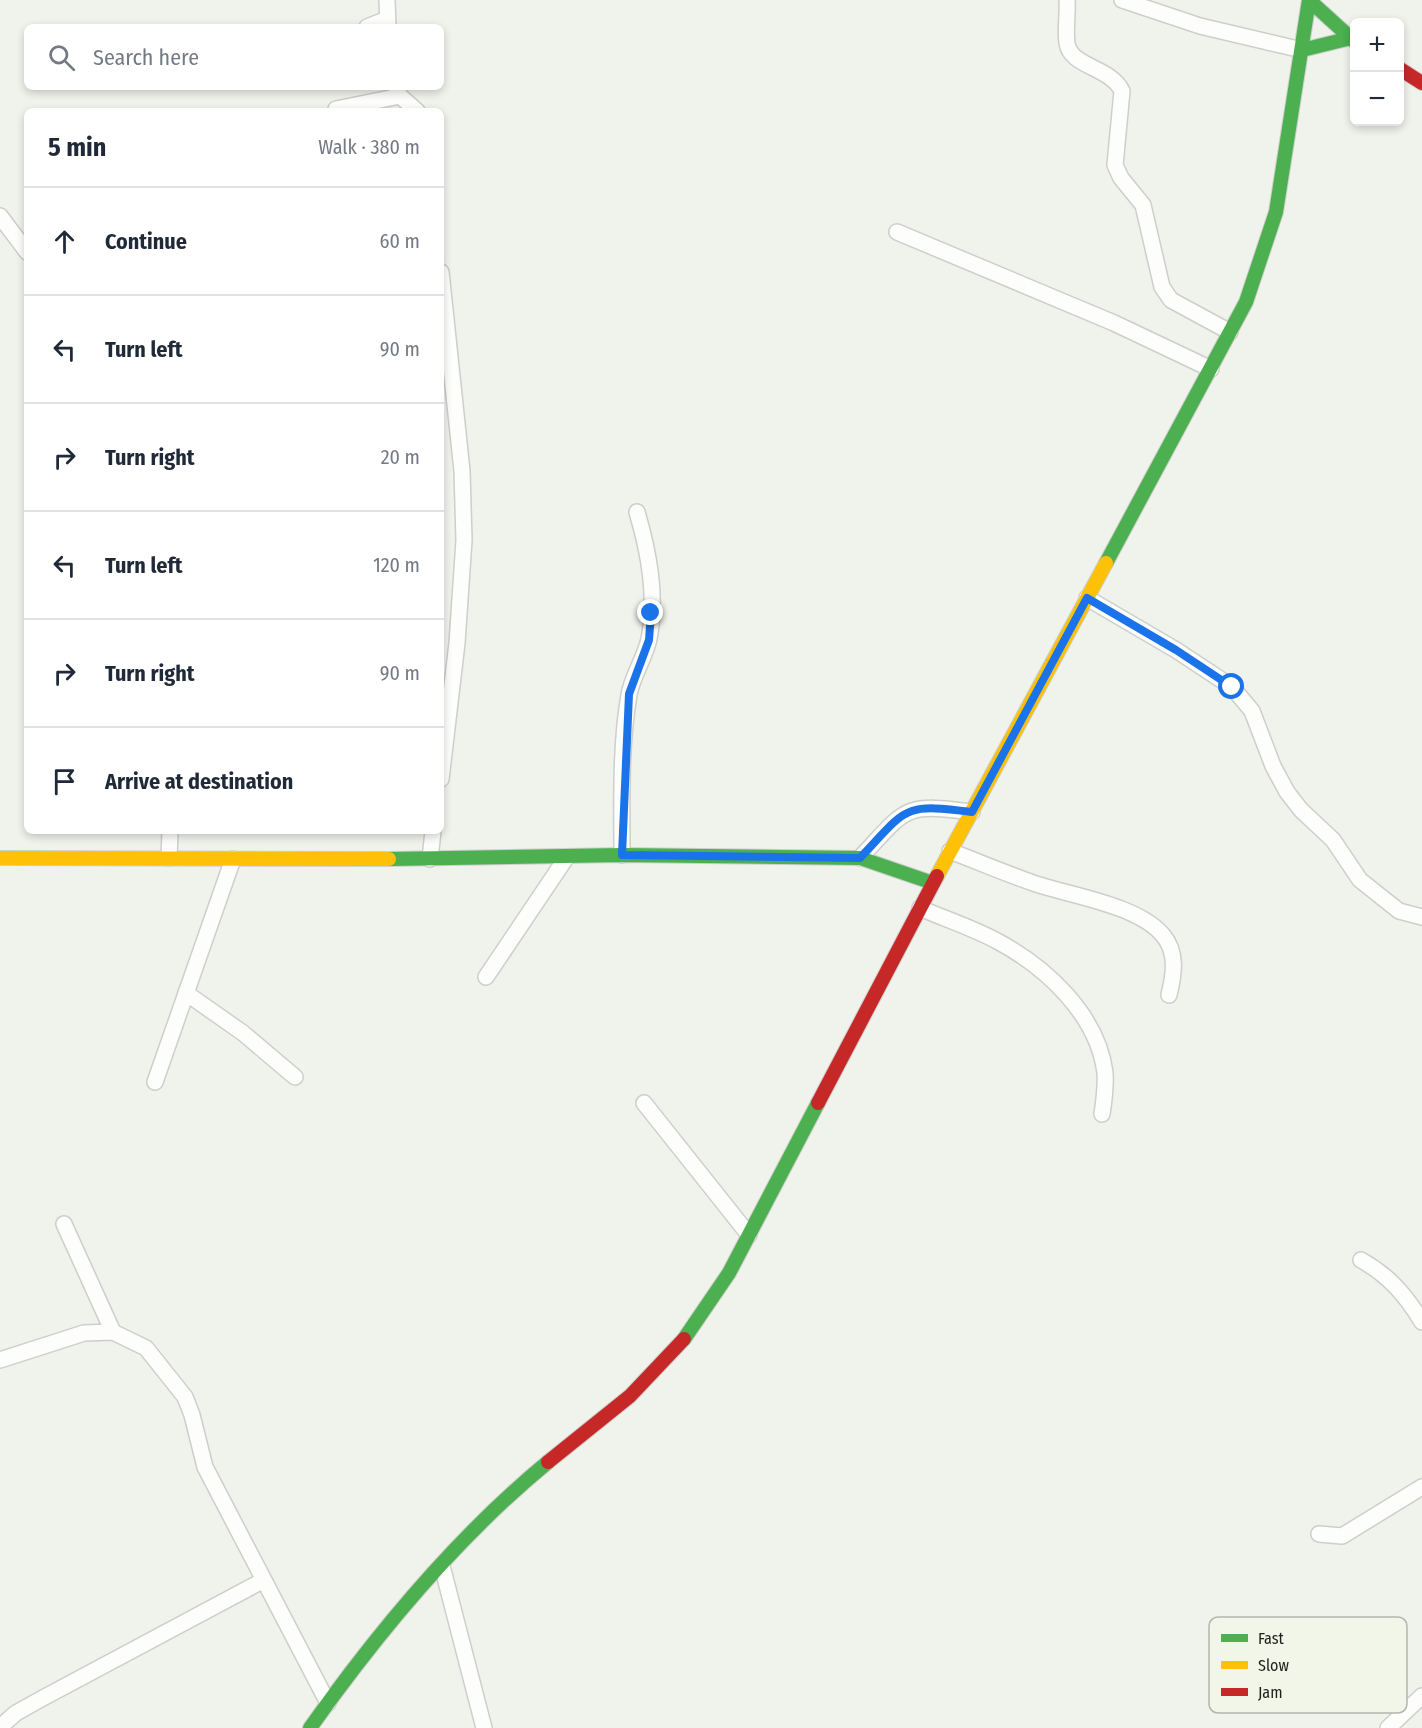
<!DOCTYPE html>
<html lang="en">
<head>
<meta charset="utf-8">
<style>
	body { margin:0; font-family:"Fira Sans Condensed",sans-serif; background:#f2f2f3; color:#1f2937 }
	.controls { position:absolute; right:18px; top:18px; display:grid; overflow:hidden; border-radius:9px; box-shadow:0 3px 9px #0003 }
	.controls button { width:54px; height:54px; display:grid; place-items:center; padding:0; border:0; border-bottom:2px solid #e0e1e3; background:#fff; color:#1f2937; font:30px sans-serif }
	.stop { position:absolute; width:18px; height:18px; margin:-14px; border:4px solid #1a73e8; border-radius:50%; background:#fff }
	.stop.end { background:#1a73e8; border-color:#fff; box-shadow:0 2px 6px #0008 }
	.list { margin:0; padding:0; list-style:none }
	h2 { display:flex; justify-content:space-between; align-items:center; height:78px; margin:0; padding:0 24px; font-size:26px }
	h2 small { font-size:20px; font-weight:400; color:#747a83 }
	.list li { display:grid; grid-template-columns:39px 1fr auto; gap:18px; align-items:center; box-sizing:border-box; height:108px; padding:0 24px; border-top:2px solid #e0e1e3 }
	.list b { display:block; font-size:22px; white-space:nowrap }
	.list em { font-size:20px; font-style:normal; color:#747a83 }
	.icon { flex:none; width:33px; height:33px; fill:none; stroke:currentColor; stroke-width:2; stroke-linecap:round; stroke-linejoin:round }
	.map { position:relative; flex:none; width:1422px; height:1728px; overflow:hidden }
	.search { position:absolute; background:#fff; box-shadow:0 3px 9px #0003; left:24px; top:24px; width:420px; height:66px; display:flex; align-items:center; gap:15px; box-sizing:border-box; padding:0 21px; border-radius:9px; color:#747a83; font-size:22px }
	.panel { position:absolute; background:#fff; box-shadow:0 3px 9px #0003; left:24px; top:108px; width:420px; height:726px; border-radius:9px }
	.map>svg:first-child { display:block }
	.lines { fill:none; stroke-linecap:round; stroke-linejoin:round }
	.street-casing { stroke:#cdcfca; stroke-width:18 }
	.fast-casing { stroke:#cdcfca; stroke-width:16 }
	.slow-casing { stroke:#cdcfca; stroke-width:16 }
	.jam-casing { stroke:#cdcfca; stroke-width:16 }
	.street { stroke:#fdfdfc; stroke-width:15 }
	.fast { stroke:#4caf50; stroke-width:14 }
	.slow { stroke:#ffc107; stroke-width:14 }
	.jam { stroke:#c62828; stroke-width:14 }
	.route { stroke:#1a73e8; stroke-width:8 }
	.key { fill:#f1f6e8; stroke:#b2b6aa; stroke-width:1.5 }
	.key-label { font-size:16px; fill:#1e201b }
</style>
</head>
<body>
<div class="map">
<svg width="1422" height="1728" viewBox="0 0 1422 1728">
	<rect width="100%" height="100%" fill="#f0f2ec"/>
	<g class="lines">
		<defs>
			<g id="street">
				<polyline points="387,0 388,27"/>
				<path d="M1067 0C1068 14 1065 29 1067 43 1070 67 1111 67 1122 91L1115 165 1121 178 1143 205 1162 287 1171 300 1230 332"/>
				<polyline points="1122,0 1200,26 1302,50"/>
				<polyline points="367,27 387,19"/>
				<polyline points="396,87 400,96 417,111"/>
				<polyline points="336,109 400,96"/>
				<polyline points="0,216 27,252"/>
				<polyline points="897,232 1114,323 1211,369"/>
				<polyline points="441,272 462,471 464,540 457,643 441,779"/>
				<polyline points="1087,598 1176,650 1232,687 1252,711 1273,766 1287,792 1301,810 1333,840 1360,880 1399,911 1422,917"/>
				<path d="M950 851C979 862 1007 874 1036 884 1073 896 1136 905 1162 934 1178 952 1174 974 1169 995"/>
				<path d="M622 855C622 803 620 747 629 695 632 676 645 658 649 639 657 596 649 553 637 512"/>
				<polyline points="169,858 170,831"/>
				<path d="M860 858C907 808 902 803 972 812"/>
				<polyline points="430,859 433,831"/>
				<path d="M920 908C945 919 973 928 997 941 1046 967 1098 1015 1105 1073 1106 1087 1104 1101 1102 1114"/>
				<polyline points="486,977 566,858"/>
				<polyline points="186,993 243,1033 295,1077"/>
				<polyline points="155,1082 233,859"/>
				<polyline points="644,1103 749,1235"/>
				<polyline points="64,1224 113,1332"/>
				<path d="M1361 1260C1388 1275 1405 1294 1422 1322"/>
				<polyline points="0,1360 84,1333 113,1332 146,1348 185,1397 192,1415 205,1467 328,1703"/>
				<polyline points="1319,1534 1342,1536 1422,1487"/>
				<polyline points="442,1566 484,1728"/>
				<polyline points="0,1727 16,1713 41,1699 262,1581"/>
				<polyline points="1388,1728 1422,1696"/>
			</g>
			<g id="fast">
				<polyline points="1309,0 1354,41"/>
				<polyline points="1302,50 1351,38"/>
				<polyline points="1106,563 1246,302 1276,212 1309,0"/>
				<polyline points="389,859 622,855 860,858 933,883"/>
				<polyline points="684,1339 729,1273 818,1103"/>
				<path d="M310 1728C378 1632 457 1537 548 1462"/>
			</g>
			<g id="slow">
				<polyline points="0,858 389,859"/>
				<polyline points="937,876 1106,563"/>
			</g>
			<g id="jam">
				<polyline points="1400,69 1422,83"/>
				<polyline points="818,1103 937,876"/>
				<polyline points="548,1462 630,1396 684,1339"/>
			</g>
		</defs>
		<!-- street casing -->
		<use href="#street" class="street-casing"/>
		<!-- fast casing -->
		<use href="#fast" class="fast-casing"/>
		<!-- slow casing -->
		<use href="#slow" class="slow-casing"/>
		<!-- jam casing -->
		<use href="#jam" class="jam-casing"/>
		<!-- street -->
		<use href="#street" class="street"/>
		<!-- fast -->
		<use href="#fast" class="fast"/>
		<!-- slow -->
		<use href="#slow" class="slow"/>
		<!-- jam -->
		<use href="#jam" class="jam"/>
	</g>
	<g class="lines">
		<!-- route -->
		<path class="route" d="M651 613 649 640 629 694 622 855 860 858C907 808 902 803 972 812L1087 598 1176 650 1232 687"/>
	</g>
	<!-- legend -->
	<rect x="1209" y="1617" width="198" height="96" rx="9" class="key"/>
	<rect x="1221" y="1634" width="27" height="8" fill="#4caf50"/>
	<rect x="1221" y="1661" width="27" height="8" fill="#ffc107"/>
	<rect x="1221" y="1688" width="27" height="8" fill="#c62828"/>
	<g class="key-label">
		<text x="1258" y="1644">Fast</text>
		<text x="1258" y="1671">Slow</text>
		<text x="1258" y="1698">Jam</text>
	</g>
</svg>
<div class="controls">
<button>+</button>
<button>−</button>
</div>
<div class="stop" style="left:1232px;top:687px"></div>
<div class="stop end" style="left:651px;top:613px"></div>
<div class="search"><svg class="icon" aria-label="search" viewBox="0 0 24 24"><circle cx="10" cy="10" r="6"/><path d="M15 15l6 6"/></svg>Search here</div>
<section class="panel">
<h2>5 min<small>Walk · 380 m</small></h2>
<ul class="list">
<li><svg class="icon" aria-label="ahead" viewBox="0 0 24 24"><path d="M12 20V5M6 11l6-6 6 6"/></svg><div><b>Continue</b></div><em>60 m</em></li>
<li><svg class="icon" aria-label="left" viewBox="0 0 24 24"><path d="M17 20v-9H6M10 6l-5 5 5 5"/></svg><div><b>Turn left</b></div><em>90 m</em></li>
<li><svg class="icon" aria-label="right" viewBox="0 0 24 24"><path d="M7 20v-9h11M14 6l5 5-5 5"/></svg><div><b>Turn right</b></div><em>20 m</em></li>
<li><svg class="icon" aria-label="left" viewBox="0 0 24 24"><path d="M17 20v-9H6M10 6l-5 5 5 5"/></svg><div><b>Turn left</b></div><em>120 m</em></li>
<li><svg class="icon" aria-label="right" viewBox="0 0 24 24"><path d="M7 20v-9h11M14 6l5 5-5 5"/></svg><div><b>Turn right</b></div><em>90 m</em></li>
<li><svg class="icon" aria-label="arrive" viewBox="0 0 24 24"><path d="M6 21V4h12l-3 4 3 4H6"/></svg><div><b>Arrive at destination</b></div></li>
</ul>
</section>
</div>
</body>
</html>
